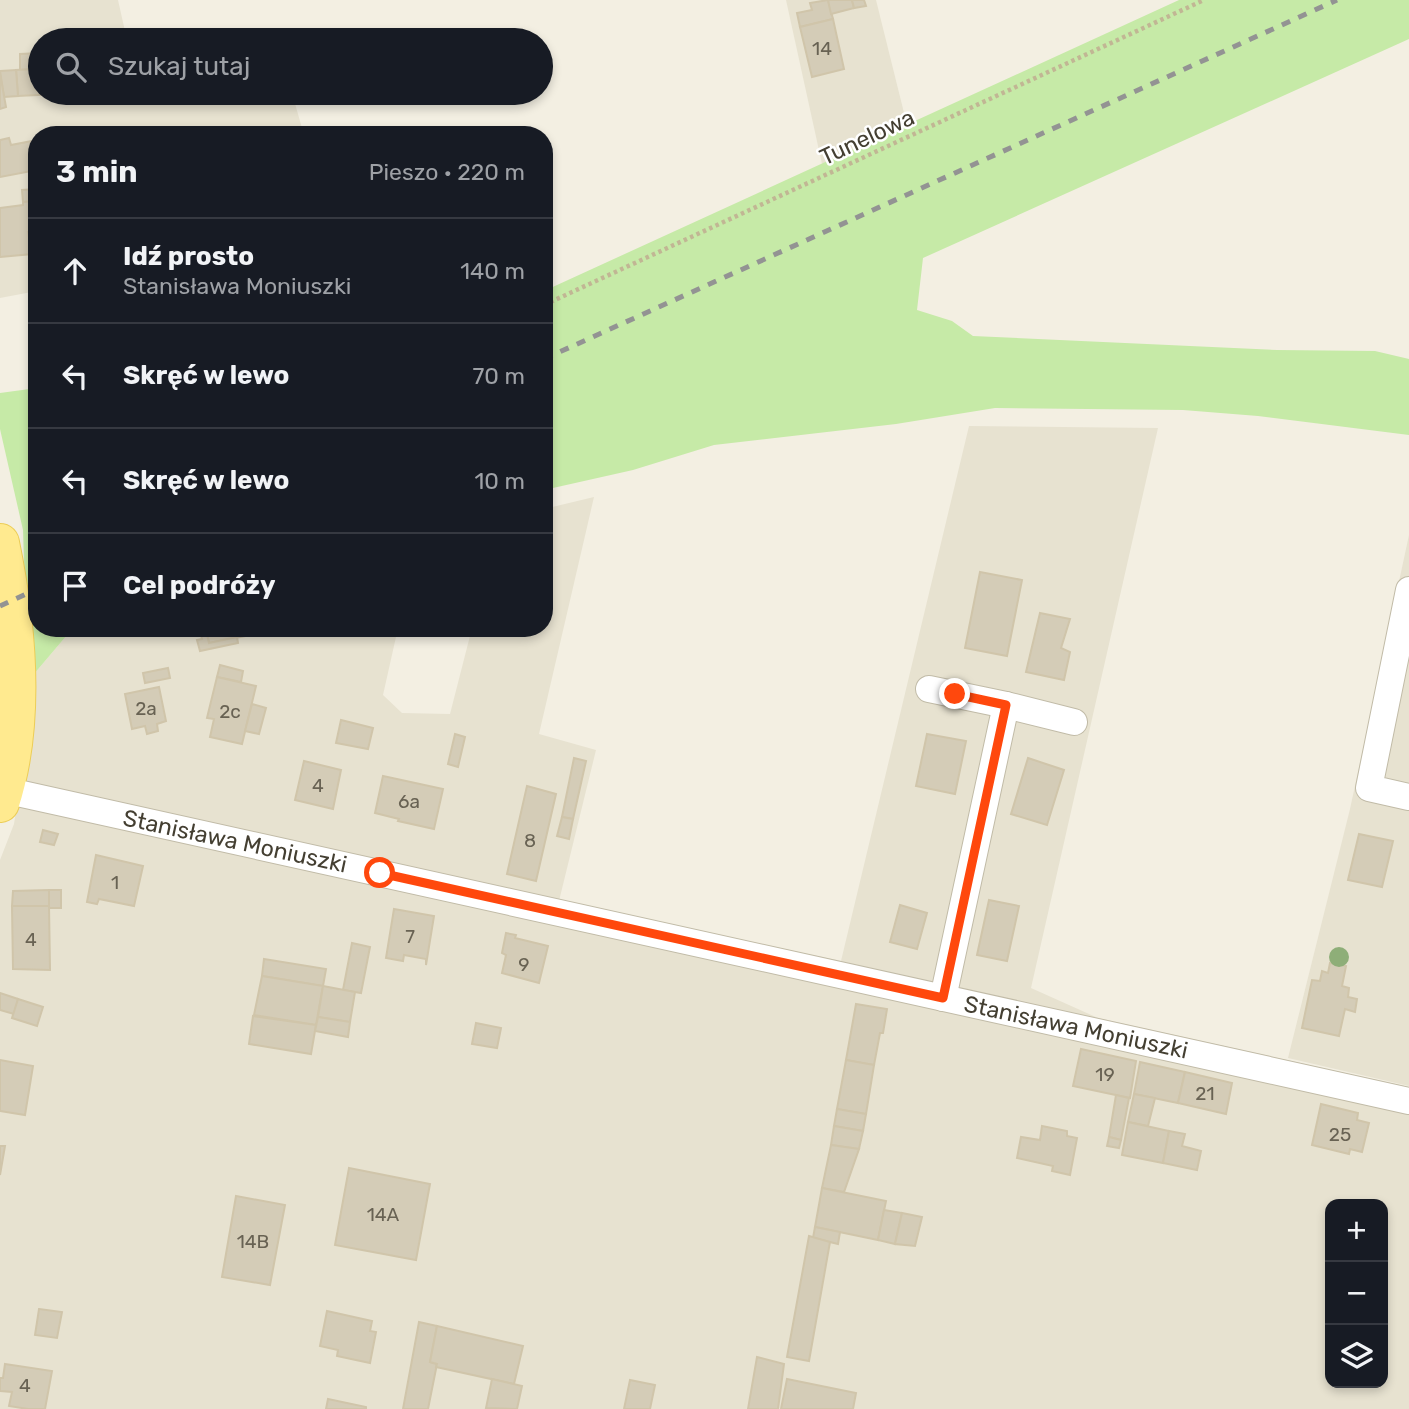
<!DOCTYPE html>
<html lang="pl">
<head>
<meta charset="utf-8">
<style>
	body { margin:0; font-family:Rubik,sans-serif; background:#20242c; color:#f1f3f6 }
	.controls { position:absolute; right:21px; bottom:21px; display:grid; overflow:hidden; border-radius:14px; box-shadow:0 4px 10px #0003 }
	.controls button { width:63px; height:63px; display:grid; place-items:center; padding:0; border:0; border-bottom:2px solid #363941; background:#171b24; color:#f1f3f6; font:35px sans-serif }
	.stop { position:absolute; width:21px; height:21px; margin:-16px; border:5px solid #ff480d; border-radius:50%; background:#fff }
	.stop.end { background:#ff480d; border-color:#fff; box-shadow:0 2px 7px #0008 }
	.list { margin:0; padding:0; list-style:none }
	h2 { display:flex; justify-content:space-between; align-items:center; height:91px; margin:0; padding:0 28px; font-size:30px }
	h2 small { font-size:23px; font-weight:400; color:#9ea1a6 }
	.list li { display:grid; grid-template-columns:46px 1fr auto; gap:21px; align-items:center; box-sizing:border-box; height:105px; padding:0 28px; border-top:2px solid #363941 }
	.list b { display:block; font-size:26px; white-space:nowrap }
	.list p { margin:0; font-size:23px; white-space:nowrap; color:#9ea1a6 }
	.list em { font-size:23px; font-style:normal; color:#9ea1a6 }
	.icon { flex:none; width:38px; height:38px; fill:none; stroke:currentColor; stroke-width:2; stroke-linecap:round; stroke-linejoin:round }
	.map { position:relative; flex:none; width:1409px; height:1409px; overflow:hidden }
	.search { position:absolute; background:#171b24; box-shadow:0 4px 10px #0003; left:28px; top:28px; width:525px; height:77px; display:flex; align-items:center; gap:18px; box-sizing:border-box; padding:0 24px; border-radius:38px; color:#9ea1a6; font-size:26px }
	.panel { position:absolute; background:#171b24; box-shadow:0 4px 10px #0003; left:28px; top:126px; width:525px; height:511px; border-radius:28px }
	.map>svg:first-child { display:block }
	.residential { fill:#e7e2d0; fill-rule:evenodd }
	.green { fill:#c6eaa7 }
	.building { fill:#d4ccb7; stroke:#d0c5aa; stroke-width:2 }
	.lines { fill:none; stroke-linecap:round; stroke-linejoin:round }
	.street-casing { stroke:#c1bba7; stroke-width:28 }
	.primary-casing { stroke:#eccd57; stroke-width:40 }
	.path { stroke:#c1b694; stroke-width:4.5; stroke-dasharray:3.5 3.5; stroke-linecap:butt }
	.street { stroke:#fff; stroke-width:26 }
	.primary { stroke:#ffea8f; stroke-width:38 }
	.rail { stroke:#939393; stroke-width:5; stroke-dasharray:9 9; stroke-linecap:butt }
	.tree { fill:#8eae78 }
	.route { stroke:#ff480d; stroke-width:9 }
	.labels { text-anchor:middle; stroke-width:5; stroke-linejoin:round; paint-order:stroke }
	.number-label { font-size:19px; fill:#686253 }
	.street-label { font-size:23px; fill:#443f32; stroke:#fff }
</style>
</head>
<body>
<div class="map">
<svg width="1409" height="1409" viewBox="0 0 1409 1409">
	<rect width="100%" height="100%" fill="#f3efe2"/>
	<!-- residential -->
	<g class="residential">
		<polygon points="0,0 118,0 127,40 40,40 40,93 292,93 304,135 37,135 37,291 0,298"/>
		<polygon points="786,0 876,0 907,125 822,164"/>
		<path d="M969 426 1158 428 1031 988 1098 1018 1409 1087V1409H0V860L14 824 20 785 28 681 73 628H398L383 695 402 713 450 714 472 628H544V509L594 497 539 734 596 750 559 901 841 961ZM1330 1204H1383V1383H1330Z"/>
		<polygon points="1409,535 1409,1086 1288,1058 1350,809"/>
	</g>
	<!-- green -->
	<g class="green">
		<polygon points="1179,0 1409,0 1409,39 923,258 917,310 952,321 973,336 1277,350 1375,351 1409,359 1409,435 1258,416 1183,410 995,408 896,424 714,445 633,470 544,490 544,291"/>
		<polygon points="37,388 37,628 73,628 28,681 23,530 0,429 0,393"/>
	</g>
	<!-- building -->
	<g class="building">
		<polygon points="828,0 833,19 800,27 797,13 812,10 810,3"/>
		<polygon points="828,0 852,0 854,8 831,14"/>
		<polygon points="852,0 864,0 866,6 854,8"/>
		<polygon points="833,19 844,69 812,77 800,27"/>
		<polygon points="40,53 40,69 20,70 20,54"/>
		<polygon points="35,69 40,69 40,93 81,93 18,96 16,70"/>
		<polygon points="16,70 18,96 4,97 0,71"/>
		<polygon points="0,74 6,107 0,109"/>
		<polygon points="9,138 11,145 37,140 37,170 0,177 0,140"/>
		<polygon points="37,189 37,201 23,202 22,190"/>
		<polygon points="37,201 37,231 28,232 32,254 0,257 0,208 23,205 23,202"/>
		<polygon points="980,572 1022,580 1007,656 965,648"/>
		<polygon points="1040,613 1070,619 1061,648 1070,652 1064,680 1026,672"/>
		<polygon points="206,628 255,628 256,634 209,643"/>
		<polygon points="206,630 209,643 237,637 238,643 200,651 197,640 202,639 200,631"/>
		<polygon points="220,665 243,671 241,682 217,677"/>
		<polygon points="168,668 170,678 145,683 143,673"/>
		<polygon points="217,677 256,686 242,744 210,737 214,719 207,718"/>
		<polygon points="159,687 166,721 157,724 158,731 147,734 145,726 132,729 125,694"/>
		<polygon points="252,704 266,708 259,734 245,731"/>
		<polygon points="341,720 373,728 368,749 336,743"/>
		<polygon points="455,734 465,737 458,767 448,764"/>
		<polygon points="927,734 966,741 955,794 916,786"/>
		<polygon points="574,758 586,761 573,819 562,817"/>
		<polygon points="1028,758 1064,770 1047,825 1011,814"/>
		<polygon points="304,761 341,770 333,809 295,800"/>
		<polygon points="383,776 443,789 434,829 398,821 399,819 375,813"/>
		<polygon points="527,786 556,794 536,881 507,874"/>
		<polygon points="562,817 573,819 569,839 557,836"/>
		<polygon points="43,830 58,834 54,845 40,842"/>
		<polygon points="1359,834 1393,841 1382,887 1348,880"/>
		<polygon points="96,855 143,866 134,906 99,899 97,904 87,902"/>
		<polygon points="49,890 49,906 12,906 13,891"/>
		<rect x="49" y="890" width="12" height="18"/>
		<polygon points="989,900 1019,906 1007,961 977,955"/>
		<polygon points="900,905 927,913 917,949 890,942"/>
		<polygon points="12,906 49,906 50,970 13,969"/>
		<polygon points="394,909 434,916 426,965 426,959 404,955 403,961 386,958"/>
		<polygon points="506,933 516,935 515,938 548,946 539,983 502,973 506,955 502,953"/>
		<polygon points="352,943 370,947 361,993 343,990"/>
		<polygon points="264,959 326,969 323,986 262,976"/>
		<polygon points="1330,963 1346,966 1342,986 1349,988 1348,997 1357,999 1355,1012 1345,1009 1339,1036 1302,1028 1312,980 1320,981 1322,971 1328,973"/>
		<polygon points="262,976 323,986 316,1025 254,1015"/>
		<polygon points="323,986 355,992 350,1022 318,1017"/>
		<polygon points="0,993 18,999 14,1014 0,1010"/>
		<polygon points="18,999 43,1007 37,1026 12,1018"/>
		<polygon points="856,1004 887,1009 883,1033 880,1033 874,1065 846,1060"/>
		<polygon points="253,1016 316,1025 311,1054 249,1044"/>
		<polygon points="318,1017 350,1022 348,1037 315,1031"/>
		<polygon points="476,1023 501,1028 497,1048 472,1044"/>
		<polygon points="1081,1049 1136,1061 1130,1098 1073,1086"/>
		<polygon points="0,1060 33,1066 25,1115 0,1111"/>
		<polygon points="846,1060 874,1065 866,1114 837,1109"/>
		<polygon points="1140,1062 1185,1072 1178,1103 1134,1094"/>
		<polygon points="1185,1072 1232,1083 1226,1114 1178,1103"/>
		<polygon points="1134,1094 1155,1098 1148,1126 1128,1122"/>
		<polygon points="1116,1095 1129,1098 1121,1140 1109,1137"/>
		<polygon points="1321,1104 1358,1113 1357,1120 1369,1123 1362,1152 1350,1149 1349,1154 1312,1145"/>
		<polygon points="837,1109 866,1114 863,1131 834,1126"/>
		<polygon points="1128,1122 1169,1131 1163,1163 1122,1155"/>
		<polygon points="834,1126 863,1131 859,1149 831,1145"/>
		<polygon points="1042,1126 1067,1131 1067,1136 1077,1138 1070,1175 1052,1171 1053,1166 1017,1158 1021,1137 1040,1140"/>
		<polygon points="1169,1131 1185,1134 1182,1146 1201,1151 1197,1170 1163,1163"/>
		<polygon points="1109,1137 1121,1140 1119,1148 1107,1146"/>
		<polygon points="831,1145 859,1149 844,1192 822,1188"/>
		<polygon points="0,1146 5,1146 0,1175"/>
		<polygon points="349,1168 430,1184 416,1260 335,1245"/>
		<polygon points="822,1188 886,1201 878,1240 815,1227"/>
		<polygon points="236,1196 285,1205 270,1285 222,1277"/>
		<polygon points="884,1210 902,1213 895,1244 878,1240"/>
		<polygon points="902,1213 922,1217 915,1246 895,1244"/>
		<polygon points="815,1227 840,1232 838,1244 813,1238"/>
		<polygon points="809,1236 830,1242 809,1361 787,1357"/>
		<polygon points="39,1309 62,1312 57,1338 35,1335"/>
		<polygon points="327,1311 372,1321 370,1331 376,1332 370,1363 337,1356 338,1350 320,1346"/>
		<polygon points="419,1322 437,1326 430,1362 437,1364 428,1409 403,1409"/>
		<polygon points="437,1326 523,1346 514,1384 436,1367 437,1364 430,1362"/>
		<polygon points="757,1357 784,1364 778,1409 748,1409"/>
		<polygon points="5,1364 52,1371 45,1409 28,1409 9,1406 12,1392 0,1391 0,1378 3,1378"/>
		<polygon points="492,1379 522,1386 517,1409 486,1408"/>
		<polygon points="787,1379 856,1393 853,1409 781,1409"/>
		<polygon points="630,1380 655,1385 650,1409 624,1409"/>
		<polygon points="328,1399 366,1407 366,1409 326,1409"/>
	</g>
	<g class="lines">
		<defs>
			<g id="street">
				<polyline points="1409,590 1369,788 1409,797"/>
				<polyline points="929,689 1006,705 1074,722"/>
				<polyline points="4,790 1409,1101"/>
				<polyline points="943,998 1006,705"/>
			</g>
			<path id="primary" d="M0 543C17 625 26 723 0 803"/>
		</defs>
		<!-- street casing -->
		<use href="#street" class="street-casing"/>
		<!-- primary casing -->
		<use href="#primary" class="primary-casing"/>
		<!-- path -->
		<polyline class="path" points="544,305 1204,0"/>
		<!-- street -->
		<use href="#street" class="street"/>
		<!-- primary -->
		<use href="#primary" class="primary"/>
		<!-- rail -->
		<g class="rail">
			<polyline points="544,359 1337,0"/>
			<polyline points="0,606 37,589"/>
		</g>
	</g>
	<!-- trees -->
	<circle class="tree" cx="1339" cy="957" r="10"/>
	<g class="lines">
		<!-- route -->
		<polyline class="route" points="380,873 943,998 1006,705 955,694"/>
	</g>
	<g class="labels">
		<!-- number labels -->
		<g class="number-label">
			<text x="822" y="55">14</text>
			<text x="146" y="715">2a</text>
			<text x="230" y="718">2c</text>
			<text x="318" y="792">4</text>
			<text x="409" y="808">6a</text>
			<text x="530" y="847">8</text>
			<text x="115" y="889">1</text>
			<text x="410" y="943">7</text>
			<text x="31" y="946">4</text>
			<text x="524" y="971">9</text>
			<text x="1105" y="1081">19</text>
			<text x="1205" y="1100">21</text>
			<text x="1340" y="1141">25</text>
			<text x="383" y="1221">14A</text>
			<text x="253" y="1248">14B</text>
			<text x="25" y="1392">4</text>
		</g>
		<!-- street labels -->
		<g class="street-label">
			<text transform="translate(867 137) rotate(-25)" y="8">Tunelowa</text>
			<text transform="translate(235 841) rotate(12)" y="8">Stanisława Moniuszki</text>
			<text transform="translate(1076 1027) rotate(12)" y="8">Stanisława Moniuszki</text>
		</g>
	</g>
</svg>
<div class="controls">
<button>+</button>
<button>−</button>
<button><svg class="icon" aria-label="layers" viewBox="0 0 24 24"><path d="M12 4l9 5-9 5-9-5zM3 14l9 5 9-5"/></svg></button>
</div>
<div class="stop" style="left:380px;top:873px"></div>
<div class="stop end" style="left:955px;top:694px"></div>
<div class="search"><svg class="icon" aria-label="search" viewBox="0 0 24 24"><circle cx="10" cy="10" r="6"/><path d="M15 15l6 6"/></svg>Szukaj tutaj</div>
<section class="panel">
<h2>3 min<small>Pieszo · 220 m</small></h2>
<ul class="list">
<li><svg class="icon" aria-label="ahead" viewBox="0 0 24 24"><path d="M12 20V5M6 11l6-6 6 6"/></svg><div><b>Idź prosto</b><p>Stanisława Moniuszki</p></div><em>140 m</em></li>
<li><svg class="icon" aria-label="left" viewBox="0 0 24 24"><path d="M17 20v-9H6M10 6l-5 5 5 5"/></svg><div><b>Skręć w lewo</b></div><em>70 m</em></li>
<li><svg class="icon" aria-label="left" viewBox="0 0 24 24"><path d="M17 20v-9H6M10 6l-5 5 5 5"/></svg><div><b>Skręć w lewo</b></div><em>10 m</em></li>
<li><svg class="icon" aria-label="arrive" viewBox="0 0 24 24"><path d="M6 21V4h12l-3 4 3 4H6"/></svg><div><b>Cel podróży</b></div></li>
</ul>
</section>
</div>
</body>
</html>
